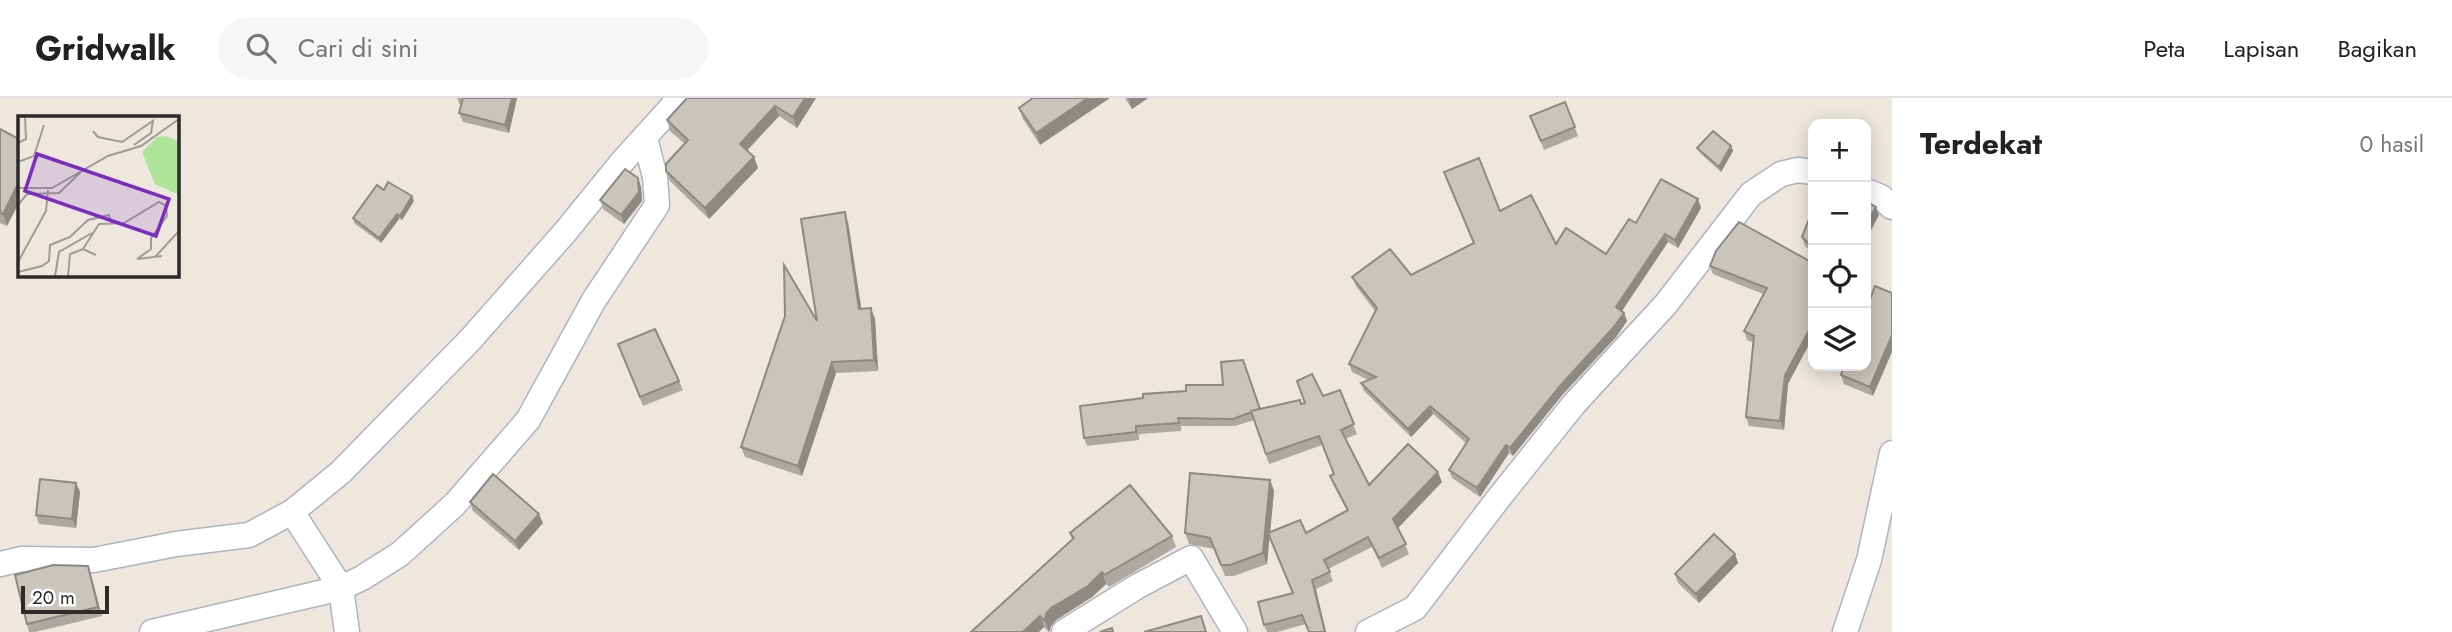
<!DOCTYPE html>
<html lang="id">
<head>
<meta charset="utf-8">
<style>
	body { margin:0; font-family:Jost,sans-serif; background:#f6f6f6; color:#222 }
	.controls { position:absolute; right:21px; top:21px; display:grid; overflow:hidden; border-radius:14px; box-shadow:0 4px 18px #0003 }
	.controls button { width:63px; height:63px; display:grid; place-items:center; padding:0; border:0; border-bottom:2px solid #e0e0e0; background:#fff; color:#222; font:35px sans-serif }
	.scale { position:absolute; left:21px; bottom:18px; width:88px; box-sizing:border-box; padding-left:7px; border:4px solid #2b2b2b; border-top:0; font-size:19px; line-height:24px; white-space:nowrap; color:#2b2b2b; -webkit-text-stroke:5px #fff; paint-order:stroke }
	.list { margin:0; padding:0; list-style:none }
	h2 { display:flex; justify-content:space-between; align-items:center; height:91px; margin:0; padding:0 28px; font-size:30px }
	h2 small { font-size:23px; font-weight:400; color:#767676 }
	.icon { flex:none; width:38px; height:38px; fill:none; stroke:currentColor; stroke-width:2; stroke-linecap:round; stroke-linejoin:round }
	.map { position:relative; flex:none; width:1892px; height:534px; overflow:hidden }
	header { display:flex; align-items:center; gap:42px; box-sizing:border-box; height:98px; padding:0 35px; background:#fff; border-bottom:2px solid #e0e0e0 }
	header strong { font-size:33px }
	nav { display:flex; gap:38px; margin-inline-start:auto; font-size:24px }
	.search { width:490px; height:63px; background:#f6f6f6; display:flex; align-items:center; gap:18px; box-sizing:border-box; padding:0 24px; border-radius:38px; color:#767676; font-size:26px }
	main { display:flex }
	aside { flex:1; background:#fff }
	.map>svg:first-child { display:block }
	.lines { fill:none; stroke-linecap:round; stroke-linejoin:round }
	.minor-casing { stroke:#b1b3bf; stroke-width:27 }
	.minor { stroke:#fff; stroke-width:24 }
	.wall { fill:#ada9a2 }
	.shaded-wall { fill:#8d8a84 }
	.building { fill:#c9c5bc; stroke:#8d8a84; stroke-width:2 }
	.inset-road { fill:none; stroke:#9f9c96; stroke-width:2 }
	.view { fill:#7b2cbf; fill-opacity:0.15; stroke:#7b2cbf; stroke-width:3.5 }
	.inset-edge { fill:none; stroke:#2b2b2b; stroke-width:3.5 }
</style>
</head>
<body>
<header>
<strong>Gridwalk</strong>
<div class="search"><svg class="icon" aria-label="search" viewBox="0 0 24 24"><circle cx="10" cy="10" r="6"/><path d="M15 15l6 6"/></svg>Cari di sini</div>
<nav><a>Peta</a><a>Lapisan</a><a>Bagikan</a></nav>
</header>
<main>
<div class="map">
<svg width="1892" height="534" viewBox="0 0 1892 534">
	<rect width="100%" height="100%" fill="#ede7dd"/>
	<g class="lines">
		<defs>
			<g id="minor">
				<polyline points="1866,93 1881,99 1892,109"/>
				<polyline points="292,414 341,490 347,534"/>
				<polyline points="0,466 22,461 94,462 176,446 249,437 292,414 341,374 470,242 566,133 622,64 680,0"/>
				<polyline points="152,534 341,490 362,480 400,456 455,406 528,322 594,202 657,107 655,79 645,40"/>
				<polyline points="1064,534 1138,488 1191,460 1235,534"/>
				<polyline points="1368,534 1415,510 1498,401 1574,306 1666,206 1751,96 1781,76 1798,72 1813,74"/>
				<polyline points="1845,534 1869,462 1892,355"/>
			</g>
		</defs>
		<!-- minor casing -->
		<use href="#minor" class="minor-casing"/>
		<!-- minor -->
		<use href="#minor" class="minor"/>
	</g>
	<!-- wall -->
	<g class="wall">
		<polygon points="457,0 517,0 509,35 463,24 459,15 461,7 460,7"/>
		<polygon points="687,0 816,0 797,30 779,18 747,53 754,59 758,70 709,121 670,83 666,73 685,46 670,33 667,22"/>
		<polygon points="1033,0 1040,47 1023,21 1019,10"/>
		<polygon points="1125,0 1148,0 1132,11"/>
		<polygon points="1565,4 1578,38 1544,52 1534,27"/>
		<polygon points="0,31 7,128 0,125"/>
		<polygon points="1731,48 1733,53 1721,74 1699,54 1697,50"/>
		<polygon points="638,80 641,89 642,103 624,126 603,111 600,102"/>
		<polygon points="384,92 414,103 402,122 399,121 381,145 354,125 353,120"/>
		<polygon points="1698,101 1701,110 1678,150 1668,144 1622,213 1624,215 1627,223 1616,239 1563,296 1513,358 1509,355 1480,399 1452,380 1449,372 1466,345 1433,316 1411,339 1364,293 1361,285 1368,282 1352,274 1349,266 1375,213 1356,188 1352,179 1411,177 1473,145 1500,113 1556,146 1606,156 1636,125"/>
		<polygon points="1813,111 1813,155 1805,148 1802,139"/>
		<polygon points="848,124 861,211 875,221 878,273 836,275 802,378 745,359 741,349 817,223"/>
		<polygon points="1813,165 1788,286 1784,332 1749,328 1746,319 1754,245 1747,242 1744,233 1763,196 1713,176 1710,168"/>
		<polygon points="1875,188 1873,298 1844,286 1841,277"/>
		<polygon points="618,246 679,283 683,292 643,308"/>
		<polygon points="1340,292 1357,336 1345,341 1369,387 1442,384 1398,430 1409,456 1382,470 1372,449 1328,471 1333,483 1316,491 1306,526 1277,534 1267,534 1264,527 1293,495 1269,439 1267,466 1234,478 1225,478 1214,451 1189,446 1185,435 1270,382 1274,393 1270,435 1306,435 1347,413 1334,388 1330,378 1334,377 1322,347 1269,366 1254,322 1235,328 1181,328 1181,333 1139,336 1139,342 1087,348 1084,340 1080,308 1261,311 1302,306"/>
		<polygon points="76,385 80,394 76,430 39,426 36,417"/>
		<polygon points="470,404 543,425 519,452 473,413"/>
		<polygon points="1070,435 1172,438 1176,449 1109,489 1106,486 1092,499 1056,522 1051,528 1049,534 1044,529 971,534 1072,442"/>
		<polygon points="1735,456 1738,465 1699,505 1678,485 1675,476"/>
		<polygon points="88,468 102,518 35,534 29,534 27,526"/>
	</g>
	<!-- shaded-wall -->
	<g class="shaded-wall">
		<polygon points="512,0 517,0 509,35 505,27"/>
		<polygon points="805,0 816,0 797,30 793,19"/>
		<polygon points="1088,0 1110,0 1040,47 1036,35"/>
		<polygon points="1128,0 1148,0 1132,11"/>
		<polygon points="775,8 779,18 743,56 740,46"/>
		<polygon points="1731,48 1733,53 1721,74 1719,69"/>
		<polygon points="754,59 758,70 709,121 705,110"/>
		<polygon points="638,80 641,89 642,103 624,126 621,117"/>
		<polygon points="19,84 19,105 7,128 3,116"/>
		<polygon points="412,98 414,103 402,122 400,118"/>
		<polygon points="1698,101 1701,110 1678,150 1675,142"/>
		<polygon points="1876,109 1879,117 1866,142 1866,127"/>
		<polygon points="845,114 848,124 863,221 859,211"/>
		<polygon points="397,116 399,121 381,145 379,140"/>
		<polygon points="1665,136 1668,144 1619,217 1616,209"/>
		<polygon points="871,210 875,221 878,273 874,262"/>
		<polygon points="1624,215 1627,223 1616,239 1563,296 1513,358 1510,350 1560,288"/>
		<polygon points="1813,225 1813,239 1788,286 1784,332 1780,323 1785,277"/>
		<polygon points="1892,237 1892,254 1873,298 1870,289"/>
		<polygon points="832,264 836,275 802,378 798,368"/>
		<polygon points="1430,308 1433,316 1411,339 1408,331"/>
		<polygon points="1506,347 1509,355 1480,399 1477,390"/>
		<polygon points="1438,374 1442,384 1397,431 1393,421"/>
		<polygon points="1270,382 1274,393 1267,466 1263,455"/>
		<polygon points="76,385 80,394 76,430 72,421"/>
		<polygon points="539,416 543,425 519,452 515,443"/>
		<polygon points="1735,456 1738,465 1699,505 1696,496"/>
		<polygon points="88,468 91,477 102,518 98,509"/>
		<polygon points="1102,474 1106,486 1092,499 1056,522 1051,528 1049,534 1045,523 1046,516 1051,510"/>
		<polygon points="1312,482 1316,491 1326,534 1325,534"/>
		<polygon points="1040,518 1044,529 1039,534 1023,534"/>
	</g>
	<!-- building -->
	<g class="building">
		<polygon points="463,0 512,0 505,27 459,15"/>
		<polygon points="687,0 805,0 793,19 775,8 740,46 754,59 705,110 666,73 666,66 688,42 667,22"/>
		<polygon points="1033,0 1088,0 1036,35 1019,10"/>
		<polygon points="1565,4 1575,29 1541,43 1530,18"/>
		<polygon points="0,31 19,41 19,84 3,116 0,115"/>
		<polygon points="1713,33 1731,48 1719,69 1697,50"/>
		<polygon points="1479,60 1500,113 1531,97 1556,146 1566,130 1606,156 1629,121 1636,125 1661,81 1698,101 1675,142 1665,136 1616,209 1624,215 1613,230 1560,288 1510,350 1506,347 1477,390 1449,372 1469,341 1430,308 1408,331 1361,285 1376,279 1349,266 1377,210 1352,179 1390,151 1411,177 1474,145 1444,74"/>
		<polygon points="625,71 638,80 639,94 621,117 600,102"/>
		<polygon points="388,84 412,98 400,118 397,116 379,140 353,120 377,87 384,92"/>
		<polygon points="1866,103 1876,109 1866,127"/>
		<polygon points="1813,111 1813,150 1802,139"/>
		<polygon points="845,114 859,211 871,210 874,262 832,264 798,368 741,349 785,218 784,167 817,223 801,121"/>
		<polygon points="1739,124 1813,165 1813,225 1785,277 1780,323 1746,319 1754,238 1744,233 1767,190 1710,168 1716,153"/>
		<polygon points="1875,188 1892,195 1892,237 1870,289 1841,277 1844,268 1866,268 1866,212"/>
		<polygon points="655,231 679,283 640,299 618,246"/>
		<polygon points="1243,262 1260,311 1233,321 1178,320 1179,325 1136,328 1136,334 1084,340 1080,308 1143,300 1143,296 1186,293 1186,287 1223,287 1221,264"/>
		<polygon points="1312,276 1323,298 1340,292 1354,326 1341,332 1369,387 1408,346 1438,374 1393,421 1406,446 1379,460 1368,439 1324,462 1330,474 1312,482 1325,534 1309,534 1302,517 1264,527 1258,504 1293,495 1268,435 1300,422 1306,435 1348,412 1330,378 1334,376 1319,338 1266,356 1251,313 1300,302 1301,306 1305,305 1297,283"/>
		<polygon points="1190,375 1270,382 1263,455 1230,467 1221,467 1210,440 1185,435"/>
		<polygon points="493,376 539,416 515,443 470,404"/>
		<polygon points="40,381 76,385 72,421 36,417"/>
		<polygon points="1130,387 1172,438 1104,477 1102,474 1088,488 1051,510 1046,516 1045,523 1040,518 1023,534 971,534 1074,440 1070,435"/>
		<polygon points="1714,436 1735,456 1696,496 1675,476"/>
		<polygon points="53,467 88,468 98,509 27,526 15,477"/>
		<polygon points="1201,518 1206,534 1144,534"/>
		<polygon points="1112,530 1113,534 1100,534"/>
	</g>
	<!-- overview -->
	<g transform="translate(18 18)">
		<rect width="161" height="161" fill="#ede7dd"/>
		<path d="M148 20 161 26V79L137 68 124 36 139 21Z" fill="#aee599"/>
		<path class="inset-road" d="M75 15 80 21 104 26 135 5 133 17 116 29M0 27 8 23 7 1M0 46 16 40 26 9M0 72H34L90 40 123 30 161 3M0 89 9 78 41 77 63 56M65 133 81 108 106 107 141 86 148 90 149 100 133 122V133L119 143 144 140M137 141 161 115M0 146 28 95 30 74M0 156 24 150 31 145 32 129 52 121 70 104 91 99 93 107M37 160 41 136 74 117M50 160 52 138 65 133 78 139"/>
		<path class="view" d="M19 38 151 83 138 120 7 75Z"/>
		<rect width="161" height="161" class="inset-edge"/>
	</g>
</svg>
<div class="controls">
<button>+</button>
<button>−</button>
<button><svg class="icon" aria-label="locate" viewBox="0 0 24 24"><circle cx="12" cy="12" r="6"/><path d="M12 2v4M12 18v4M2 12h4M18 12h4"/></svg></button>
<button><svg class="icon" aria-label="layers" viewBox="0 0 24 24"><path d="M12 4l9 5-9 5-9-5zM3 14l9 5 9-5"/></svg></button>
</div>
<div class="scale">20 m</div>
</div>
<aside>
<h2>Terdekat<small>0 hasil</small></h2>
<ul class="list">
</ul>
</aside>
</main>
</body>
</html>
